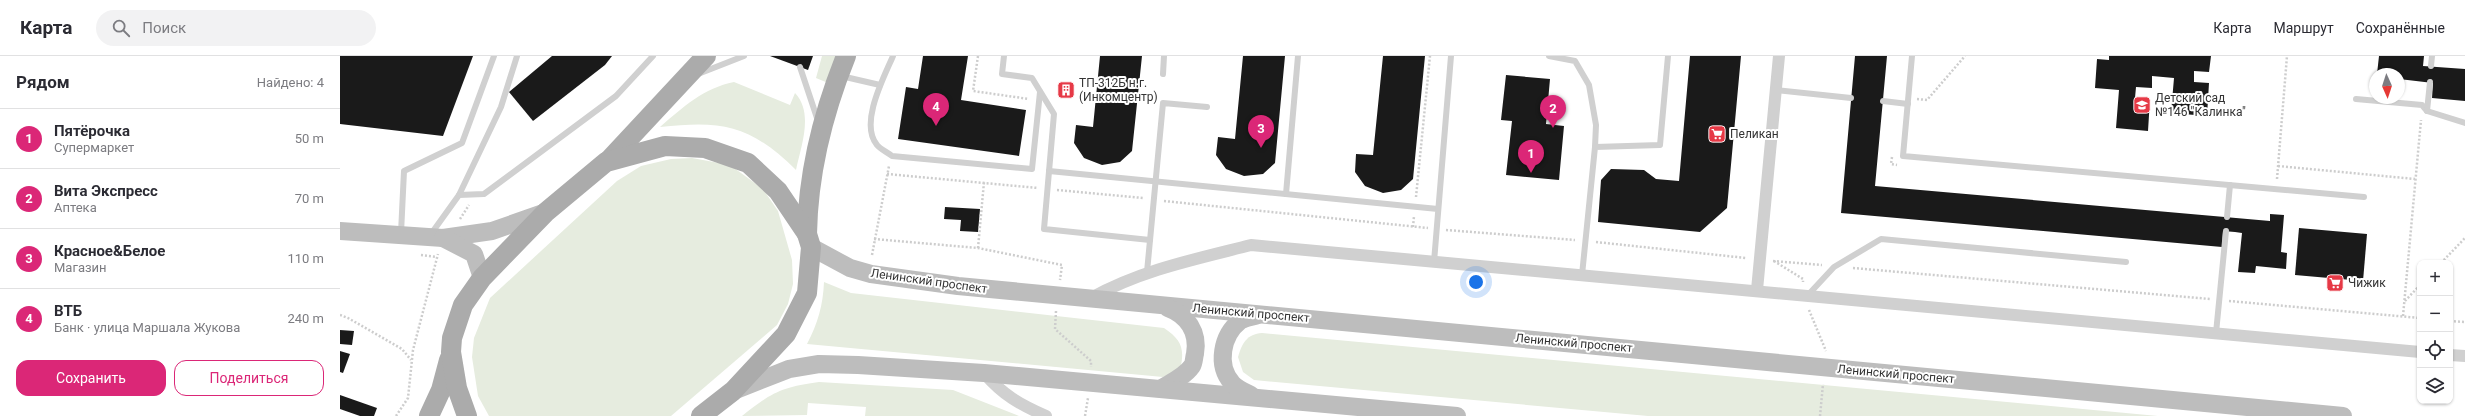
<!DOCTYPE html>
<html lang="ru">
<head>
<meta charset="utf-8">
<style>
	body { margin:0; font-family:Roboto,sans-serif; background:#f2f2f3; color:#2b2b33 }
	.controls { position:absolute; right:12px; bottom:12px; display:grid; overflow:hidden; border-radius:8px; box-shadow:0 1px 3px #0004 }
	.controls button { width:36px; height:36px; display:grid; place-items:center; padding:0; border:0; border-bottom:1px solid #e1e1e2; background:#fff; color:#2b2b33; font:20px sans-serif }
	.compass { position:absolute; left:2029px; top:12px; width:36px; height:36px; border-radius:50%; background:#fff; box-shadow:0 1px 3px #0004; rotate:177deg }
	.you { position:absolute; left:1136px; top:226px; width:14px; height:14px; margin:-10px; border:3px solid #fff; border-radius:50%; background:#1a73e8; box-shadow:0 0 0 6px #1a73e833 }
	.badge { display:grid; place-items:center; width:26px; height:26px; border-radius:50%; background:#db2777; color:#fff; font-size:13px; font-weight:700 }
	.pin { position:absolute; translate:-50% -33px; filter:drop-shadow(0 1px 2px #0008) }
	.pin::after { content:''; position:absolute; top:21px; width:14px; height:12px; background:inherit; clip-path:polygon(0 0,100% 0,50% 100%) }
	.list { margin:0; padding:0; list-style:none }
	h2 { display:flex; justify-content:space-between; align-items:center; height:52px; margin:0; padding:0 16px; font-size:17px }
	h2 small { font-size:13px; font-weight:400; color:#7c7c81 }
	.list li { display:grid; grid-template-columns:26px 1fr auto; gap:12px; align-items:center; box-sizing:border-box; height:60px; padding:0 16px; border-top:1px solid #e1e1e2 }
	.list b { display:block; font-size:15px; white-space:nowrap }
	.list p { margin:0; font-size:13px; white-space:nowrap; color:#7c7c81 }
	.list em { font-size:13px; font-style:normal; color:#7c7c81 }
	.actions { display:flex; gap:8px; padding:12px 16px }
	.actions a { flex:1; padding:9px 0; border:1px solid #db2777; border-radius:12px; text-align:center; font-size:14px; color:#db2777 }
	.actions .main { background:#db2777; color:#fff }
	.icon { flex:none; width:22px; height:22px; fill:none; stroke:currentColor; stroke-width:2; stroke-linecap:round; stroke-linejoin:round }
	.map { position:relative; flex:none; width:2125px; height:360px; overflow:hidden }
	header { display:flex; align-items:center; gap:24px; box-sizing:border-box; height:56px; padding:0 20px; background:#fff; border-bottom:1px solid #e1e1e2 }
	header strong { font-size:19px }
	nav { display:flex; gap:22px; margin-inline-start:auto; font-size:14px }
	.search { width:280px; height:36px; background:#f2f2f3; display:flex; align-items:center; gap:10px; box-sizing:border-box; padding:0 14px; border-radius:22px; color:#7c7c81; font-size:15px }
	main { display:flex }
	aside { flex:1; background:#fff }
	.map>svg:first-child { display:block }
	.green { fill:#e6ecdf }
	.building { fill:#1a1a1a }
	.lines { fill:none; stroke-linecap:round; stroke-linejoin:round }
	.path { stroke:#cdcdcd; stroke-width:2.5; stroke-dasharray:2 2; stroke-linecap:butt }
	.lane { stroke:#d0d0d0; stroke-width:6 }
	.street { stroke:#d0d0d0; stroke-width:12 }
	.secondary { stroke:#bdbdbd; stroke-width:18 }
	.primary { stroke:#ababab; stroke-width:20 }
	.labels { text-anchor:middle; stroke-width:4; stroke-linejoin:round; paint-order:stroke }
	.poi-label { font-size:12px; fill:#333; stroke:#fff; text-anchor:start }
	.street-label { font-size:12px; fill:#333; stroke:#fff }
</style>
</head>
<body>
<header>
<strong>Карта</strong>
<div class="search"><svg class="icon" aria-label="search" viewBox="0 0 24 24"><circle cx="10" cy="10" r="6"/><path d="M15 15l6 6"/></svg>Поиск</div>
<nav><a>Карта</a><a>Маршрут</a><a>Сохранённые</a></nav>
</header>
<main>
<aside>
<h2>Рядом<small>Найдено: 4</small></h2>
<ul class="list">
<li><span class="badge">1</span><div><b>Пятёрочка</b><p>Супермаркет</p></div><em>50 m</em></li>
<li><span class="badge">2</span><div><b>Вита Экспресс</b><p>Аптека</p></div><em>70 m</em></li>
<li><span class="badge">3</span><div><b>Красное&amp;Белое</b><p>Магазин</p></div><em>110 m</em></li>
<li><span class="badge">4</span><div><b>ВТБ</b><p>Банк · улица Маршала Жукова</p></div><em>240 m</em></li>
</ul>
<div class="actions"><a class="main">Сохранить</a><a>Поделиться</a></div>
</aside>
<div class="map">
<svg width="2125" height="360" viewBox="0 0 2125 360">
	<rect width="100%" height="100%" fill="#fff"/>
	<!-- green -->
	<g class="green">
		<polygon points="482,0 498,0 488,27 476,22"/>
		<path d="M394 26 450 49 455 37C474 57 461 90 456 114 410 69 383 64 320 71 343 51 364 32 394 26Z"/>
		<polygon points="352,102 390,109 423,133 438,155 452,204 453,228 448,248 437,269 331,360 149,360 138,340 132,301 134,282 150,242 277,125 301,110 331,103"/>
		<path d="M484 226 511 237 824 272C842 284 845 293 840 314L823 321 467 288C478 267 483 249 484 226Z"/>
		<path d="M922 277 1818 360H1308L914 324 903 316 898 301C902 287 907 278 922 277Z"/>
		<path d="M479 326 613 334 679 360H525L526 351 468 347 467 359 402 360C431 337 441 331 479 326Z"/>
	</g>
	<!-- building -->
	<g class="building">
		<polygon points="0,0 133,0 103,80 0,68"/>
		<polygon points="212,0 272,0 265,9 193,65 169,36"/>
		<polygon points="430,0 473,0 468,14"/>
		<polygon points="583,0 628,0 621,44 686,54 679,100 558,83 566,31 578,33"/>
		<polygon points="760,0 802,0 792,95 780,106 762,109 744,102 734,87 736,69 753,71"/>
		<polygon points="903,0 945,0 935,107 923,118 904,120 886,113 876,99 878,81 895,83"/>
		<polygon points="1043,0 1085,0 1073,123 1061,134 1043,137 1025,130 1015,116 1016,98 1033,99"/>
		<polygon points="1350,0 1401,0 1387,152 1360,176 1258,166 1261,124 1271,113 1304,114 1316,123 1339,125"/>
		<polygon points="1515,0 1547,0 1535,130 1930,165 1930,158 1944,159 1941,196 1947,197 1946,213 1916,210 1915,217 1898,216 1902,177 1895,176 1883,175 1882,191 1501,157"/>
		<polygon points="1769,0 1871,0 1869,16 1854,15 1854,26 1869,27 1867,60 1831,57 1834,22 1812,20 1812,32 1796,31 1795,42 1810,43 1808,75 1776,72 1779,34 1755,32 1757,3 1769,4"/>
		<polygon points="2039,0 2084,0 2083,10 2125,13 2125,45 2092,42 2093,27 2059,23 2059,18 2037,18"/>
		<polygon points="1166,19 1210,23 1206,68 1224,70 1219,124 1166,119 1172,65 1161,64"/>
		<polygon points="720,28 732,28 731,41 719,40"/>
		<polygon points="605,151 640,153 638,176 620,175 621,164 604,163"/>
		<polygon points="1959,172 2027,178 2023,225 1955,219"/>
		<polygon points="0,274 14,275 12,289 0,288"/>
		<polygon points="0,295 10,298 3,317 0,316"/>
		<polygon points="0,339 37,352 34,360 20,360 0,353"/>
	</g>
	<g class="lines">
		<!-- path -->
		<g class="path">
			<polyline points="638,0 633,35 689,43"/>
			<polyline points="1577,43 1587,44 1625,0"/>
			<polyline points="1552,101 1551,108 1557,109"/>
			<polyline points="1938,110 2075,123"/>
			<polyline points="547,118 698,132"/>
			<polyline points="1937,123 1947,0"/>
			<polyline points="717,134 803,142"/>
			<polyline points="1076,141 1090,0"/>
			<polyline points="824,145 1088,172"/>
			<polyline points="120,163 129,149"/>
			<polyline points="1073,171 1074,160"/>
			<polyline points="1106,174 1235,184"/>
			<polyline points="534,183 638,192 722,209 720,224"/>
			<polyline points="1256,186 1406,202"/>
			<polyline points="638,192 644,126"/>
			<polyline points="81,199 97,201"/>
			<polyline points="532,199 549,110"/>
			<polyline points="1433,205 1482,209"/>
			<polyline points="1434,205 1463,223 1463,226"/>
			<polyline points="2101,207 2125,182"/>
			<polyline points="1513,212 1870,243"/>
			<polyline points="1889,245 2080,262"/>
			<polyline points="2065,245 2080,229"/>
			<polyline points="1469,254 1486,295"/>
			<polyline points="716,255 715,273 751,305 751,311"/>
			<polyline points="0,259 8,262 62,293 71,304"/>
			<polyline points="2063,260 2081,64"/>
			<polyline points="2110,265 2125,266"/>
			<polyline points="56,360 68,342 73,294 98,198"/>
			<polyline points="745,360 748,342"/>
			<polyline points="1480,360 1483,328"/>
		</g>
		<!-- lane -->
		<g class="lane">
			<path d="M553 0C544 21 519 68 537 89 540 93 547 96 552 100L692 113 700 36"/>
			<polyline points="664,0 662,18 692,22 714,58 704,173 810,184"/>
			<polyline points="1209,0 1235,5 1249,29 1256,69 1255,91"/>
			<polyline points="1572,0 1563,100 2024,141"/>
			<polyline points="2091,10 2092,0"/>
			<polyline points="460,11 478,65"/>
			<polyline points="358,18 404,0"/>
			<polyline points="823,18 824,0"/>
			<polyline points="501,20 540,29"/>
			<polyline points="1436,34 1511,42"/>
			<polyline points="2016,43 2082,49 2087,55 2125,67"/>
			<polyline points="1543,45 1568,48"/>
			<polyline points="2087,55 2090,26"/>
			<polyline points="709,115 1098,153"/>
			<polyline points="946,138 958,0"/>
			<polyline points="119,139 161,51 177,0"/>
			<polyline points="1887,161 1890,129"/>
			<polyline points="61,177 64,115 122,87 154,0"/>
			<polyline points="91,178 119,139 144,138 276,40 313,0"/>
			<polyline points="1094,206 1111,0"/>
			<polyline points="807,216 823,47 867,51"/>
			<polyline points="1242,219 1255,91 1320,89 1328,0"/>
			<polyline points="1468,239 1494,211 1541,183 1786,206"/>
			<polyline points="1876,277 1886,175"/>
		</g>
		<!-- street -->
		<g class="street">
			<polyline points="1417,234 1439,0"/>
			<path d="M751 242C801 214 856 203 911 189L2080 296"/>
			<polyline points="2110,299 2125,300"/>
			<path d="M644 317C663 339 679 348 706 360"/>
		</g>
		<!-- secondary -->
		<g class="secondary">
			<polyline points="0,175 103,182 152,175 206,156"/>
			<polyline points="103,182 134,198 142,222"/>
			<polyline points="471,191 510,212 531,218 618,230 2003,360"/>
			<path d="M822 332C832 326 845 320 852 310 854 307 854 301 855 298 859 276 847 259 828 252"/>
			<polyline points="393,335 449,313 479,308 518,309 644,317 1117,360"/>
			<path d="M911 339C905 336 896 332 892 327 876 309 882 279 900 265 904 262 912 261 918 259"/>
		</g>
		<!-- primary -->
		<g class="primary">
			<polyline points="269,104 366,0"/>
			<path d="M467 178C468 116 483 57 506 0"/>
			<polyline points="89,360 101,334 109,304"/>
			<polyline points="127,360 117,332 111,296 112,282 123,249 142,222 206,156 266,106 325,90 365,92 408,107 438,135 467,178 471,191 467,237 446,278 393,335 361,360"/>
		</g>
	</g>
	<!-- icons -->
	<defs>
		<symbol id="building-square" viewBox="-11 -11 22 22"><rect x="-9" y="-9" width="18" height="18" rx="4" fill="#e63946" stroke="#fff"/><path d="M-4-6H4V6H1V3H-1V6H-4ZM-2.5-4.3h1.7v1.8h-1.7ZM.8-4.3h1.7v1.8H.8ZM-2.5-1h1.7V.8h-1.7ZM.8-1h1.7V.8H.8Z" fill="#fff"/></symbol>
		<symbol id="school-square" viewBox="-11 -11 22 22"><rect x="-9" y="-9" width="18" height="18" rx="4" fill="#e63946" stroke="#fff"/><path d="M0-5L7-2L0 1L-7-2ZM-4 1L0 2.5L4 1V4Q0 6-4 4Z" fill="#fff"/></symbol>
		<symbol id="supermarket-square" viewBox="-11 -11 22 22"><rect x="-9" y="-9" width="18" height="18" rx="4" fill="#e63946" stroke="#fff"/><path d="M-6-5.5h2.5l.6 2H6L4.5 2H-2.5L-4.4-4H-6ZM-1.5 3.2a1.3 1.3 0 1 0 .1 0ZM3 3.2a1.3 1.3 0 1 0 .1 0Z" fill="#fff"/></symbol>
	</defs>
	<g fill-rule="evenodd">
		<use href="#building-square" x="716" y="24" width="20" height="20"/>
		<use href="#school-square" x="1792" y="39" width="20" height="20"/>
		<use href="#supermarket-square" x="1367" y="68" width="20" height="20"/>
		<use href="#supermarket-square" x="1985" y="217" width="20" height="20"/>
	</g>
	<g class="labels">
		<!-- poi labels -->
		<g class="poi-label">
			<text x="739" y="31">ТП-312Б н.г.<tspan x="739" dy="14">(Инкомцентр)</tspan></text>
			<text x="1815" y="46">Детский сад<tspan x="1815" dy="14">№146 "Калинка"</tspan></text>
			<text x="1390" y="82">Пеликан</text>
			<text x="2008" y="231">Чижик</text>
		</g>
		<!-- street labels -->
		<g class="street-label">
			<text transform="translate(589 225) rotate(8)" y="4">Ленинский проспект</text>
			<text transform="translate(911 257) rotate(5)" y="4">Ленинский проспект</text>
			<text transform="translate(1234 287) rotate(5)" y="4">Ленинский проспект</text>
			<text transform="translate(1556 318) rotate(5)" y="4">Ленинский проспект</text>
		</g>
	</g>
</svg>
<div class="controls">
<button>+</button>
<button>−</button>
<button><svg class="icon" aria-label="locate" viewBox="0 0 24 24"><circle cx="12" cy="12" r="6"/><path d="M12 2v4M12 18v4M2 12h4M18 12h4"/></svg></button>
<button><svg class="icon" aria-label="layers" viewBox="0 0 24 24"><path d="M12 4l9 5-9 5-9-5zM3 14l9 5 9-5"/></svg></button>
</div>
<svg class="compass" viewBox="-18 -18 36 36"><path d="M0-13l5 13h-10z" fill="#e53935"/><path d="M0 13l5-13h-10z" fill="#7c7c81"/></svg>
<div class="you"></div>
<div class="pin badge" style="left:1191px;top:117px">1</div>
<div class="pin badge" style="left:1213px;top:72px">2</div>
<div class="pin badge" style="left:921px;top:92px">3</div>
<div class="pin badge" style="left:596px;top:70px">4</div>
</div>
</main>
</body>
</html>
